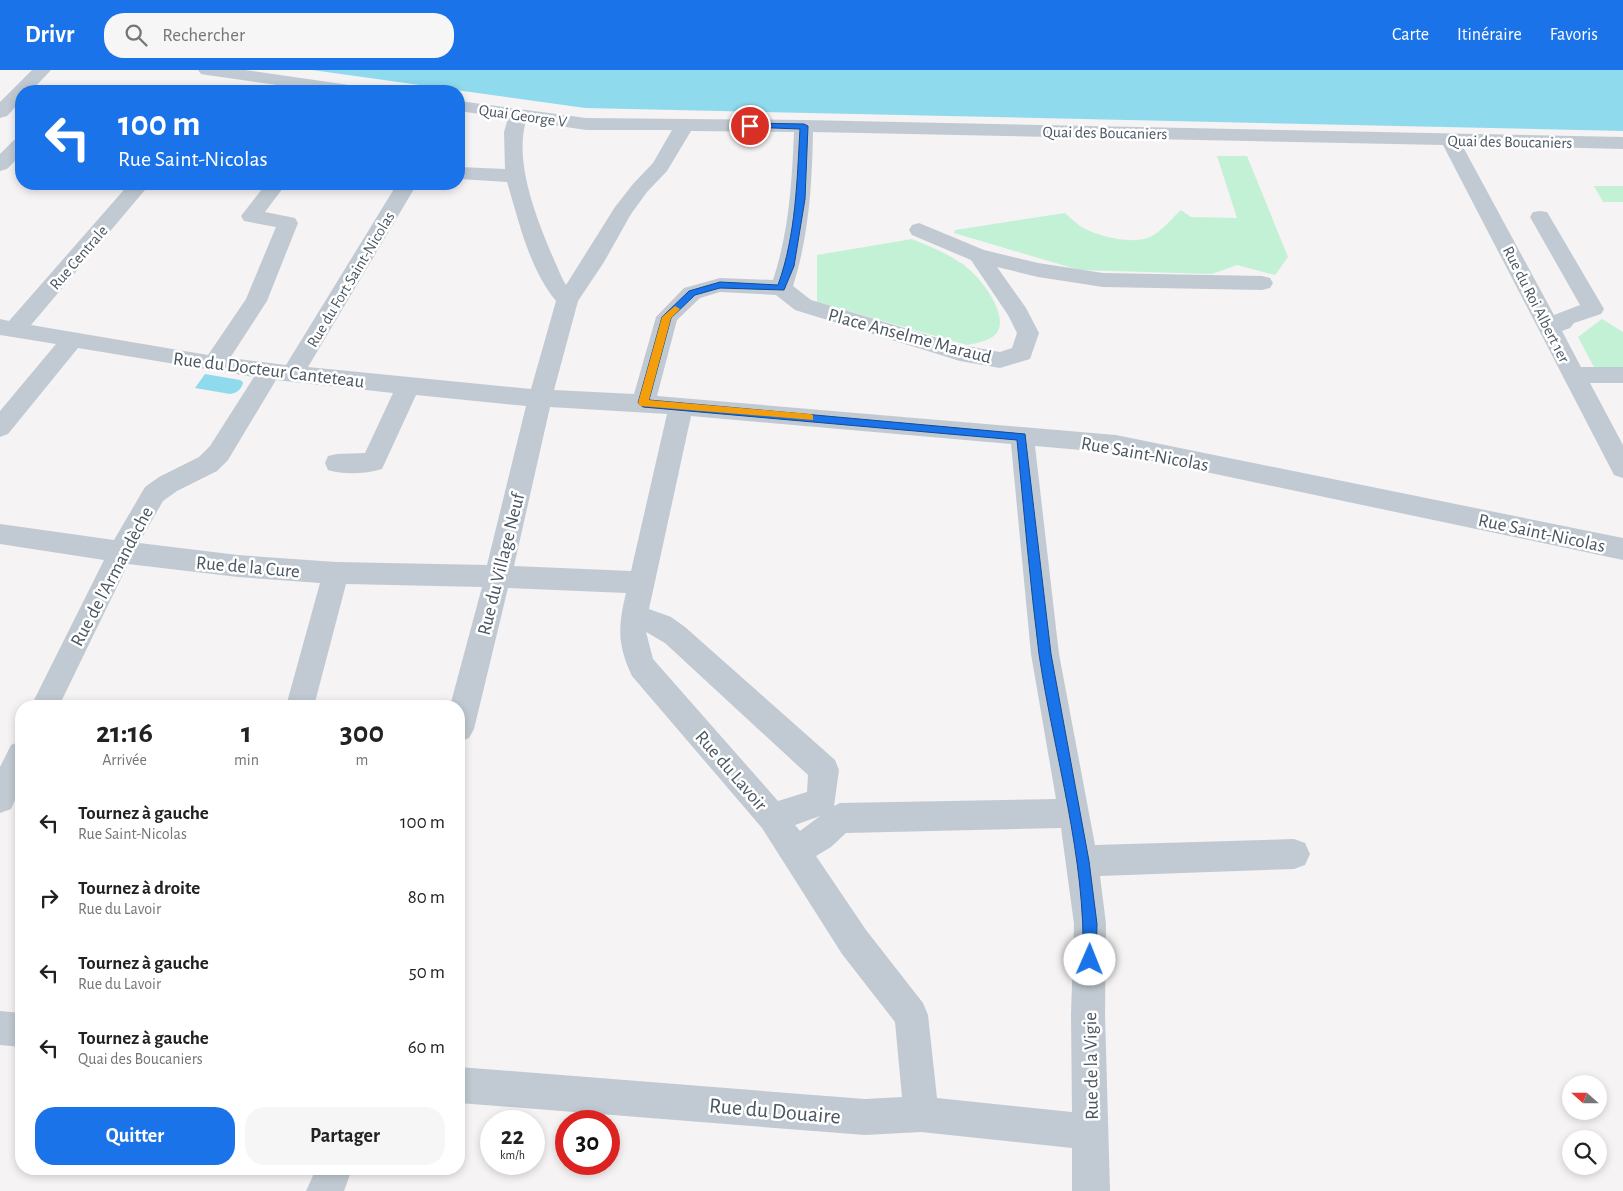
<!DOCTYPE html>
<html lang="fr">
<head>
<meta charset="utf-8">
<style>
  :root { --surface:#fff; --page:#f6f6f6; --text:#222; --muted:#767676; --accent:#1a73e8 }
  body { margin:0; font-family:"Alegreya Sans",sans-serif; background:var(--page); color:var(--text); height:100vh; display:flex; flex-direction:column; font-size:19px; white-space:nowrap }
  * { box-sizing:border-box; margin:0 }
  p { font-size:16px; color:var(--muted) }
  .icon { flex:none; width:28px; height:28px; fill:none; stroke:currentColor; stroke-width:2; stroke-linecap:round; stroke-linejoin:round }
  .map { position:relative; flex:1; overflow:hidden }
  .side { position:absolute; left:15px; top:630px; width:450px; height:475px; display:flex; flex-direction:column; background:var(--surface); border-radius:20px; box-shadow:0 2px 8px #0003 }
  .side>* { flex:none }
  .top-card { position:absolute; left:15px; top:15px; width:450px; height:105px; border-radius:20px; box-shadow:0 2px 8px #0003; background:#1a73e8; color:#fff; overflow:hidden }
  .needle { width:32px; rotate:291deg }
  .buttons { position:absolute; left:1562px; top:1005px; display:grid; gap:10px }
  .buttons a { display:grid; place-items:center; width:45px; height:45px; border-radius:50%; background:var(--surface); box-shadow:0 2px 8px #0003; font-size:25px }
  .speed { position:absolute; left:480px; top:1040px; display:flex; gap:10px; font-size:25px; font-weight:700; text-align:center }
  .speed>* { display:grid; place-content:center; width:65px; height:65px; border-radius:50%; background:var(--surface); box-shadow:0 2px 8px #0003; line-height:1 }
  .speed small { font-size:12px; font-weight:400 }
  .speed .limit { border:8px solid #d22; background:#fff; color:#111 }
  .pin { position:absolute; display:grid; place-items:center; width:42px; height:42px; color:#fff; margin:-21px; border:2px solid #fff; border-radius:50%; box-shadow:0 1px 5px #0007 }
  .me { position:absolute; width:55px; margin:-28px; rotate:1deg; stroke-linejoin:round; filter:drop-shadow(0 0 4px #0008) }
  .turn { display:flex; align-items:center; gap:18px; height:105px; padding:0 20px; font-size:22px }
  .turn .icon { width:65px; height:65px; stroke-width:2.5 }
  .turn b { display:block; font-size:35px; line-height:42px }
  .eta { display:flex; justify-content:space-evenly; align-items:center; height:85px; text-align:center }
  .eta b { font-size:30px; font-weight:600; line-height:35px }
  .cta { display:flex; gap:10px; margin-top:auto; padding:10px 20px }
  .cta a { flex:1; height:58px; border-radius:20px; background:var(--accent); color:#fff; font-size:20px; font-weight:600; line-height:58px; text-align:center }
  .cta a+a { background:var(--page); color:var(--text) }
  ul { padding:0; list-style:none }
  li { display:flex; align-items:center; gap:15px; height:75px; padding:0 20px }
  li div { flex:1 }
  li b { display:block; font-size:19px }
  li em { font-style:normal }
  header { display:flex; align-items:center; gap:30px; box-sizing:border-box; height:70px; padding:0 25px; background:var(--accent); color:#fff }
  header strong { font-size:24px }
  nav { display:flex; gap:28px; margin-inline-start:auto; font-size:18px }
  .search { width:350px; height:45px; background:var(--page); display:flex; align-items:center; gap:12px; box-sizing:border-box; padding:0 18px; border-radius:20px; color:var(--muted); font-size:19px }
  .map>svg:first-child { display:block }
  .green { fill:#c3f1d5 }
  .water { fill:#90daee }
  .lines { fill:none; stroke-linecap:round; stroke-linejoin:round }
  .minor { fill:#c1cad2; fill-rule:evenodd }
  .route { fill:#1a73e8; stroke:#114b97 }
  .slow { fill:#f59e0b }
  .labels { text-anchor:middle; stroke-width:5; stroke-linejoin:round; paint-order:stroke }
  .far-street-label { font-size:16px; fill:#4a5661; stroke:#fff }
  .street-label { font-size:19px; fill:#4a5661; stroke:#fff }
  .near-street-label { font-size:22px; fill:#4a5661; stroke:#fff }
</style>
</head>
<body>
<header>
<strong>Drivr</strong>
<div class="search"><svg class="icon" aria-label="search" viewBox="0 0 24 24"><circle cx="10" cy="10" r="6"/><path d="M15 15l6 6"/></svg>Rechercher</div>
<nav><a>Carte</a><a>Itinéraire</a><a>Favoris</a></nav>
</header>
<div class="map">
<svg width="1623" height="1121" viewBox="0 0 1623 1121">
  <rect width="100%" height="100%" fill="#f5f3f3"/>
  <g class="green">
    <path d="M1217 86H1247L1288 187 1275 205 1237 195 1212 204 1079 200 954 163 955 160 1065 143C1070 147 1074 152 1080 156 1096 166 1134 176 1152 166 1163 160 1172 148 1181 140L1191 147 1237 148Z"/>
    <path d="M1594 116H1623V132H1603Z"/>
    <path d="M912 169C929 176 946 183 961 193 977 203 1008 241 998 261 992 271 977 273 967 275L817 232V185Z"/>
    <path d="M1602 249 1623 262V298L1594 297 1578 267Z"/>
  </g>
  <g class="water">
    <path d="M312 0H1623V61L585 38Z"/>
    <path d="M205 304 240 310 243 312C242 319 237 323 230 324L195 318Z"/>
  </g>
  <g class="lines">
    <g class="minor">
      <path d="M32 0H51L31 21H21V31L7 46 0 48V32Z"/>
      <path d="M198 0H245L356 16 362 17 365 21H319L207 5 201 4Z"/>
      <path d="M459 31 586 48 804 50 1623 67V79L1462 75 1554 245 1580 235 1530 147 1533 142 1540 141 1547 142 1550 147 1604 239 1601 244 1574 253 1570 258 1562 261 1581 297H1623V313H1590L1623 375V408L1614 405 1443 75 813 62C812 114 809 166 793 216L811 230 961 275 1000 282 1012 278 1017 263 1008 245 971 190 912 165 909 160 912 155 919 153 984 180 1038 193 1103 203 1262 206 1270 208 1273 213 1270 218 1262 220 1103 217 1038 207 997 197 1026 238 1039 263 1030 289 1000 298 960 291 795 240 776 225 720 222 700 228 677 250 657 326 1116 365 1623 468V490L1116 383 1035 376 1059 584 1095 775 1294 769 1305 773 1310 784 1305 795 1294 799 1100 806 1106 854 1105 944 1110 1121H1072V1078L921 1062 865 1065 459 1033V997L865 1029 902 1027 895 952 842 884 762 758 632 606C617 574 618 557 626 523L508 518 474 659 469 668 459 672V636H450L482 517 346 514 314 636H286L320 513 238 507 128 494 59 636H31L104 490 0 474V454L114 470 145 417 159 407 199 387 210 376 254 307 78 278 8 364 0 367V341L56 274 0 265V249L9 251 129 114H150L31 255 208 285 246 229 276 157 244 151 241 146 266 114H286L265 142 295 148 298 153 267 231 230 288 286 295 397 114H417L308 297 531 319 556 231C529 198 519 152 507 112L459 109V97L505 99 504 62 508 48 459 41ZM526 51 586 60H672L653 93 633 114 615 137 566 215 563 210C544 167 512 98 526 51ZM691 61 794 62C792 112 789 162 773 210L720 208 684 218 656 247 634 324 554 320 578 231 604 192 631 144 647 122 667 101ZM276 310 393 323 365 383 337 384 328 386 325 393 328 400C344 405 366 404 382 399L416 325 526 336 487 495 336 492 238 485 139 473 163 431 177 421 217 401 228 390ZM550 337 667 344 631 501 514 496ZM691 346 1011 374 1031 584 1056 729 840 733 834 736 839 700 835 690 685 557 671 547 649 539ZM646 562 665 573 808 705 807 722 778 731 653 589ZM820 746 800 761 795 755ZM1061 758 1074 854 1071 944 1072 1042 937 1028 928 945 923 933 866 860 816 786 831 777 846 763Z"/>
      <path d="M21 68V85L7 99 0 101V84L14 70Z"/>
      <path d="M21 671V717L11 739 0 743V697L11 675Z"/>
      <path d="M0 941 21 943V977L0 975Z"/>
      <path d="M316 1099H352L344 1121H306Z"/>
    </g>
  </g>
  <path class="route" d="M750 53 804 54 808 56 805 129 794 196 784 220 720 218 695 225 671 248 649 330 1025 364 1051 584 1089 791 1097 854 1096 890 1094 895 1090 897 1085 895 1083 890C1086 787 1054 685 1039 584 1030 513 1024 441 1017 370L643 337 638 333 662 247 689 221 720 212 778 215C796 165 797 111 800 59L747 57V54Z"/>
  <path class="slow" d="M675 236 680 239 671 248 649 330 810 344 813 345V350L640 336 638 333 662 247Z"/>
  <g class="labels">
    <g class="far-street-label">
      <text transform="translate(523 45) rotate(8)" y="6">Quai George V</text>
      <text transform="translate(1105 62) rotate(1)" y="6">Quai des Boucaniers</text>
      <text transform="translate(1510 71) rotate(1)" y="6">Quai des Boucaniers</text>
      <text transform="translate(78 187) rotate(-49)" y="6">Rue Centrale</text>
      <text transform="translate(350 209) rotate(-59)" y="6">Rue du Fort Saint-Nicolas</text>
      <text transform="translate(1537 234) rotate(63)" y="6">Rue du Roi Albert 1er</text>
    </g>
    <g class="street-label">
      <text transform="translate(910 265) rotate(15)" y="7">Place Anselme Maraud</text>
      <text transform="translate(269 299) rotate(7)" y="7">Rue du Docteur Canteteau</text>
      <text transform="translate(1145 383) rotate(10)" y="7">Rue Saint-Nicolas</text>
      <text transform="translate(1542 462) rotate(12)" y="7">Rue Saint-Nicolas</text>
      <text transform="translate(500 494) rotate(-76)" y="7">Rue du Village Neuf</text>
      <text transform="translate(248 496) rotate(5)" y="7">Rue de la Cure</text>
      <text transform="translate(111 506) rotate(-62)" y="7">Rue de l'Armandèche</text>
      <text transform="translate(732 700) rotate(49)" y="7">Rue du Lavoir</text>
      <text transform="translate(1090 996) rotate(-91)" y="7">Rue de la Vigie</text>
    </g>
    <g class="near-street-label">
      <text transform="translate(775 1040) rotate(5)" y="8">Rue du Douaire</text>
    </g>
  </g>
</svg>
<div class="buttons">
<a><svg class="needle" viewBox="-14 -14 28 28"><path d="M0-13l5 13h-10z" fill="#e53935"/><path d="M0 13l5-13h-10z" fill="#767676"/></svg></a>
<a><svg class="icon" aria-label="search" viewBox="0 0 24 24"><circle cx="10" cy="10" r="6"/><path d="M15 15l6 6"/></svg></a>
</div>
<div class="speed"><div>22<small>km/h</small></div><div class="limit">30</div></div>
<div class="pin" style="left:750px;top:56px;background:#d93025"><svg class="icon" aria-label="arrive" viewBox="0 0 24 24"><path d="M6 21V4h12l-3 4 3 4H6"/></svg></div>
<svg class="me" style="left:1090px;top:890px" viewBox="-20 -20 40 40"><circle r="19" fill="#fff"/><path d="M0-13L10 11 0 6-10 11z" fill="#1a73e8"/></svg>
<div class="top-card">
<div class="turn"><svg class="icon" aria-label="left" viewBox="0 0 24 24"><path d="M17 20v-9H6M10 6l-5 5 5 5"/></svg><div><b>100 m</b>Rue Saint-Nicolas</div></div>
</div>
<section class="side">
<div class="eta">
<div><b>21:16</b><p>Arrivée</p></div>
<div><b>1</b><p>min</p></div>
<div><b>300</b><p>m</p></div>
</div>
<ul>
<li><svg class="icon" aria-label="left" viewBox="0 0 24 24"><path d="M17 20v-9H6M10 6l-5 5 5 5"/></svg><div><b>Tournez à gauche</b><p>Rue Saint-Nicolas</p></div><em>100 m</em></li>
<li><svg class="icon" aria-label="right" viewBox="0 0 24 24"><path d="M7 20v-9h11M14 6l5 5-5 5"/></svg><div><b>Tournez à droite</b><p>Rue du Lavoir</p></div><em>80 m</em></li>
<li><svg class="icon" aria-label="left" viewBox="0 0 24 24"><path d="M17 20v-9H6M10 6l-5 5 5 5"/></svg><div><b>Tournez à gauche</b><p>Rue du Lavoir</p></div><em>50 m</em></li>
<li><svg class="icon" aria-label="left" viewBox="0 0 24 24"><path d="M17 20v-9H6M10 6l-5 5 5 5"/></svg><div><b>Tournez à gauche</b><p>Quai des Boucaniers</p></div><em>60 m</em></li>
</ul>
<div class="cta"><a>Quitter</a><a>Partager</a></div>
</section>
</div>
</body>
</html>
